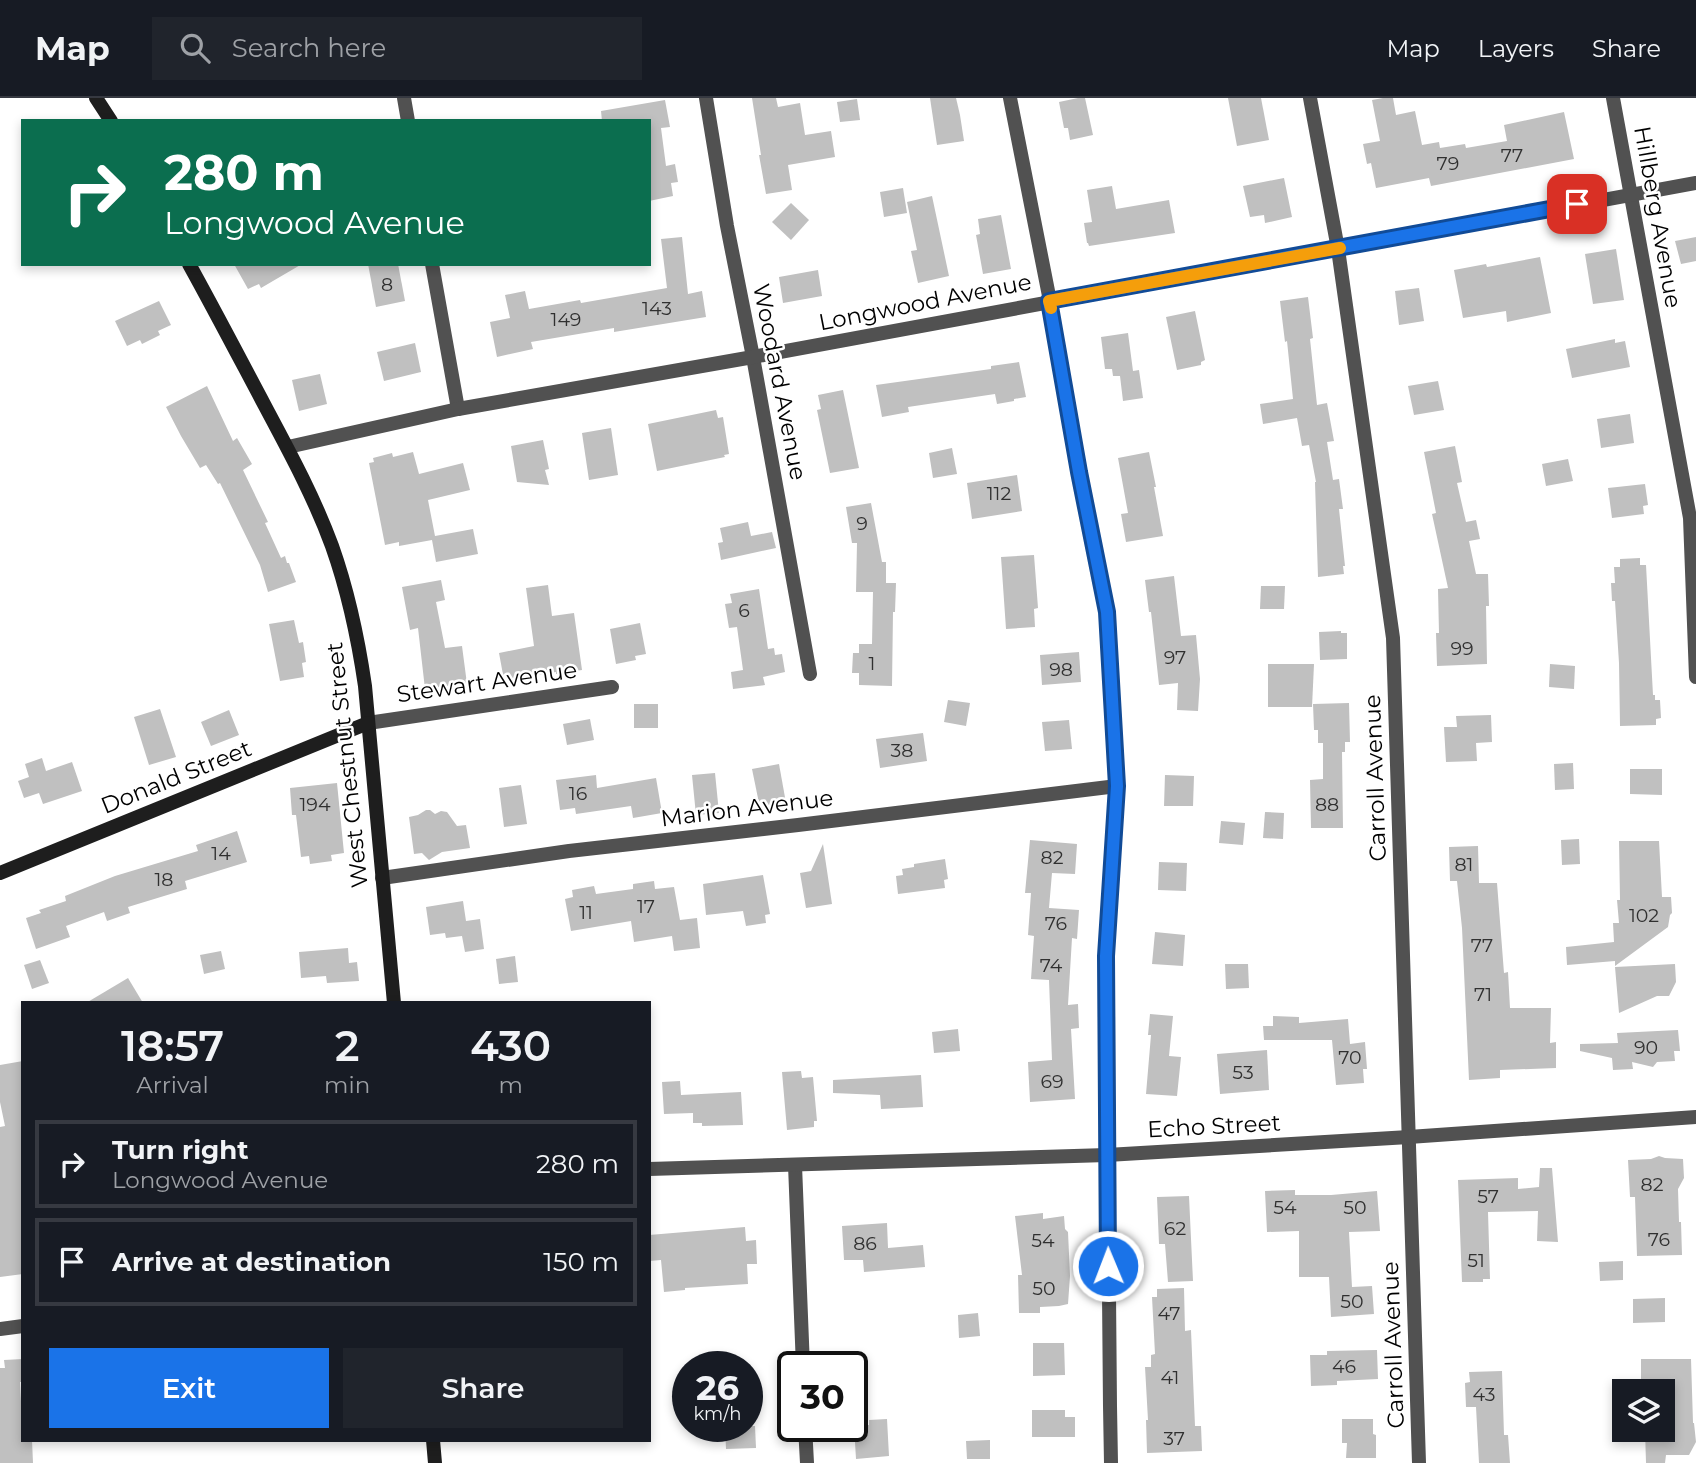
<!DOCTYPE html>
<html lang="en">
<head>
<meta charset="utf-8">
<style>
  :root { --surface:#171b24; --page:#20242c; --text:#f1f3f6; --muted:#9ea1a6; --line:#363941; --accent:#1a73e8 }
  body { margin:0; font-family:Montserrat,sans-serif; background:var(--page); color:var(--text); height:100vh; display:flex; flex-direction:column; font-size:26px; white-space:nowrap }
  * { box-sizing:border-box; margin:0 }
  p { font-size:23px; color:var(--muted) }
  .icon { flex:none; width:38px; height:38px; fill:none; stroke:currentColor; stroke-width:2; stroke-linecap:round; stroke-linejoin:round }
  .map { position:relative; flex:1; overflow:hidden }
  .details { position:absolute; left:21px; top:903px; width:630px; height:441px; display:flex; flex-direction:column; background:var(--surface); border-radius:0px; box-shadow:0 4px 10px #0003 }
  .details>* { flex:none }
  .top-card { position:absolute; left:21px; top:21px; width:630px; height:147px; border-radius:0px; box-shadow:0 4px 10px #0003; background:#0b6e4f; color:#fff; overflow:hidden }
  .controls { position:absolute; left:1612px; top:1281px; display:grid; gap:14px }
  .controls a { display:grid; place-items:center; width:63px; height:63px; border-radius:0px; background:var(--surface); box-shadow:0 4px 10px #0003; font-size:35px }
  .speed { position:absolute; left:672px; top:1253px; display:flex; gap:14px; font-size:35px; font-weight:700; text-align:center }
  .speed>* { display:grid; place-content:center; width:91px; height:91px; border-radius:50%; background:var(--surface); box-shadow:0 4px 10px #0003; line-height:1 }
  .speed small { font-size:18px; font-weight:400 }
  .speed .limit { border:4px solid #111; border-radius:10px; background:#fff; color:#111 }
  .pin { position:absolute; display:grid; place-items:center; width:60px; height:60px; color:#fff; margin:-30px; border-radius:14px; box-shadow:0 4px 10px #0006 }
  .me { position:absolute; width:77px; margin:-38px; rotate:359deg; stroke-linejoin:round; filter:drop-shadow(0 0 5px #0008) }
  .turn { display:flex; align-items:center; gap:24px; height:147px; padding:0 28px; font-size:32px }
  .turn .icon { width:91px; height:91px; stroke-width:2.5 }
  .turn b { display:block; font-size:49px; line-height:60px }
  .eta { display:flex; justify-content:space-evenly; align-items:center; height:119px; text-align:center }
  .eta b { font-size:42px; font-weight:600; line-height:49px }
  .primary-button { display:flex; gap:14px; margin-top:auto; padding:14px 28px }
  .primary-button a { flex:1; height:80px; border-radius:0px; background:var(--accent); color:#fff; font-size:28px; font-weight:600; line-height:80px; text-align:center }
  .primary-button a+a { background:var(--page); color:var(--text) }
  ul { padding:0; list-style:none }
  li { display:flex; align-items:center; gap:21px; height:88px; margin:0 14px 10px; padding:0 14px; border:4px solid var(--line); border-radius:0px }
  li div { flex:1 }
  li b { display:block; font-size:26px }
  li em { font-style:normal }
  header { display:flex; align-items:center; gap:42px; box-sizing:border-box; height:98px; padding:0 35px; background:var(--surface); border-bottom:2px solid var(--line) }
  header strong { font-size:33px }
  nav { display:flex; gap:38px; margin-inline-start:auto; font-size:24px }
  .search { width:490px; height:63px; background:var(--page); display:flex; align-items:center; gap:18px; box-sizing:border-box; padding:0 24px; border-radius:0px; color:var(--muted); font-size:26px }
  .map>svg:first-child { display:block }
  .building { fill:#c0c0c0 }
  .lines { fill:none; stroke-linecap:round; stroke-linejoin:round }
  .minor { stroke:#515151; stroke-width:14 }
  .tertiary { stroke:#515151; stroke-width:14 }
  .secondary { stroke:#1e1e1e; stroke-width:14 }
  .route-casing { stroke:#114b97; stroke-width:18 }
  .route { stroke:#1a73e8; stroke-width:12 }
  .slow { stroke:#f59e0b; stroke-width:12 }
  .labels { text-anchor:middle; stroke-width:5; stroke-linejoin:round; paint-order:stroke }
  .number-label { font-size:19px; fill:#303030 }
  .street-label { font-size:23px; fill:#000; stroke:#fff }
</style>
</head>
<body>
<header>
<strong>Map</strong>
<div class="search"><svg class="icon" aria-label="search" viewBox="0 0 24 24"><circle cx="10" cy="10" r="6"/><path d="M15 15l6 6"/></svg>Search here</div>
<nav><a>Map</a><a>Layers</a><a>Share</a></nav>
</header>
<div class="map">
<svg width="1696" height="1365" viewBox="0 0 1696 1365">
  <rect width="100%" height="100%" fill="#fff"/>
  <g class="building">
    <path d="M752 0H776L778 9 800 5 805 37 831 33 835 59 788 67 792 92 766 96 759 57H761Z"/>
    <path d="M930 0H956L960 17 964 43 937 47Z"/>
    <path d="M1078 0H1085L1093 37 1070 42 1068 30H1064L1059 4Z"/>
    <path d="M1228 0H1261L1269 42 1237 48Z"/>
    <path d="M1383 0H1393L1396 17 1415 13 1422 47 1439 44 1440 50 1465 46 1466 50 1507 43 1504 27 1564 14 1574 61 1431 88 1429 80 1376 90 1371 65 1367 66 1363 46 1380 43 1372 2Z"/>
    <path d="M857 1 860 22 840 24 837 4Z"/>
    <path d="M665 2 670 29 661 30 666 68 675 66 678 84 671 85 673 98 649 103V23H602L601 13Z"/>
    <path d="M1284 80 1292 119 1265 125 1264 117 1250 119 1243 88Z"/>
    <path d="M1112 88 1116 111 1169 102 1175 135 1089 148 1088 145H1087L1084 125 1092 124 1087 92Z"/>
    <path d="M903 90 907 115 884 119 880 94Z"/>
    <path d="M932 98 949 178 918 185 911 153 917 152 907 104Z"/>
    <path d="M791 105 809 122 791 142 772 124Z"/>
    <path d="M1001 117 1011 171 983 176 976 137 980 136 978 121Z"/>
    <path d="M682 139 688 196 702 193 706 219 614 234V230L531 244 533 251 497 259 490 224 510 220 505 197 525 193 529 211 580 202 581 205 667 190 661 141Z"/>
    <path d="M1696 139V163L1681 166 1675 143Z"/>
    <path d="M1616 151 1624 202 1593 206 1585 156Z"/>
    <path d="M1540 159 1551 215 1507 224 1506 213 1463 220 1454 172 1486 166 1487 169Z"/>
    <path d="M234 166H302L261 190 259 186 248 191Z"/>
    <path d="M368 166H398L405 203 376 209Z"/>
    <path d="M818 172 822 198 783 205 779 179Z"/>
    <path d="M1419 190 1424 223 1399 227 1395 193Z"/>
    <path d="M1308 199 1313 240 1310 241 1317 307 1327 305 1334 343 1327 344 1333 382 1339 381 1343 411H1339L1345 468H1343L1344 476 1318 479 1315 384H1316L1309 347 1302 348 1297 320 1263 326 1260 306 1293 301 1287 243 1285 244 1280 203Z"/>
    <path d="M159 203 171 227 158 233 160 237 142 246 140 242 127 248 115 223Z"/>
    <path d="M1195 213 1205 262 1201 264V267L1177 272 1166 219Z"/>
    <path d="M1128 235 1133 273 1139 272 1143 300 1123 303 1120 278H1113L1112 271H1105L1101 239Z"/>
    <path d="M1615 241V245L1625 243 1630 269 1572 280 1566 251Z"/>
    <path d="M415 245 421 274 384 283 377 254Z"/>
    <path d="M1019 264 1026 299 1014 301V303L997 306 995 296 908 309 909 314 882 319 876 287 991 271V268Z"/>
    <path d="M320 276 327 306 299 313 292 282Z"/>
    <path d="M1438 283 1444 312 1414 317 1408 288Z"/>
    <path d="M207 288 233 343 237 340 252 366 243 372 268 424 265 425 281 460 285 458 287 465H289L296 484 268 494 260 467 220 385 218 386 206 367 200 370 181 338 166 309Z"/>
    <path d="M843 292 859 370 830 375 817 312 821 311 818 297Z"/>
    <path d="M716 312 718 320 723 319 729 356 724 357 725 359 657 373 648 326Z"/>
    <path d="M1630 316 1634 345 1601 350 1597 321Z"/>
    <path d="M611 330 618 377 589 382 582 335Z"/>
    <path d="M543 342 549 371 545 372 549 387 517 384 511 348Z"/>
    <path d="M1455 348 1462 384 1457 385 1466 424 1476 422 1480 441 1469 443 1476 476H1488L1489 508H1486L1487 566 1437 568 1436 535H1439L1438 491 1448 490 1432 416 1436 415 1424 354Z"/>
    <path d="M952 350 957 376 933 380 929 355Z"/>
    <path d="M413 354 419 376 463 365 470 392 428 402 435 438 473 431 478 456 436 464 432 442 399 448V444L385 447 369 365 374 364 373 360 392 355 393 359Z"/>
    <path d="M1149 354 1156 389H1154L1163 438 1126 444 1121 416 1128 415 1118 360Z"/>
    <path d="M1568 361 1573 383 1546 388 1542 366Z"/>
    <path d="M1017 377 1022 413 972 421 967 385Z"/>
    <path d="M1645 386 1648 407 1643 408 1644 416 1612 420 1608 390Z"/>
    <path d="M871 405 882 464H886V485H896L895 514H893L892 588 859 587V575H852L853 555H859V546H872L873 494H856L857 445H852L846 409Z"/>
    <path d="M748 424 751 438 772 434 776 450 721 462 718 445 723 444 720 430Z"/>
    <path d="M1034 457 1038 510 1034 511 1035 529 1006 531 1001 459Z"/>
    <path d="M1640 460V467H1646L1653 597H1655V602H1660L1661 620 1656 621V627L1620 628 1619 565 1615 503H1612L1611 485H1615L1614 469H1620V461Z"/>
    <path d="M1174 478 1181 538 1196 537 1200 581 1198 613 1177 612 1178 585 1159 587 1151 514H1149L1145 482Z"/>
    <path d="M441 482 445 502 436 504 445 550 462 548 467 586 425 591 418 530 410 532 402 489Z"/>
    <path d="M548 487 552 518 574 515 582 572 556 576V574L504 582 499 555 534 548 526 490Z"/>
    <path d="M1261 488H1285L1284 511H1260Z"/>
    <path d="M759 491 768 551 774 550 775 557 782 556 785 574 763 579 765 587 733 591 731 574 743 572 737 529 729 530 725 506 732 505 730 496Z"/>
    <path d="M294 522 299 545 303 544 306 564 302 565 304 579 280 583 269 526Z"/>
    <path d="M640 525 646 556 635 558 636 562 616 566 610 531Z"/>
    <path d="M1341 533V535H1347V561L1320 562 1319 534Z"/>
    <path d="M1079 554 1081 584 1042 587 1040 557Z"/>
    <path d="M1268 566H1314L1312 609H1268Z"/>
    <path d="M1550 566 1575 568 1574 591 1549 589Z"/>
    <path d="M948 602 970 605 966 628 944 624Z"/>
    <path d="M1349 605 1350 644H1345V654H1342L1343 730H1311L1310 682 1323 681V645H1318V632H1314L1313 606Z"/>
    <rect x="634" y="606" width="24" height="24"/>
    <path d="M160 611 176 659 149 667 134 619Z"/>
    <path d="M229 612 239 637 211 648 201 624Z"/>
    <path d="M1491 617 1492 644 1476 645 1477 663 1446 664 1444 629H1457L1456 618Z"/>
    <path d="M590 621 594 642 567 647 563 626Z"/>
    <path d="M1069 622 1072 651 1045 653 1042 624Z"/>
    <path d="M923 635 927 663 880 670 876 641Z"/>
    <path d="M42 660 46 673 72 664 82 693 43 706 39 695 24 700 18 683 29 679 25 666Z"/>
    <path d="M1573 665 1574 691 1555 692 1554 666Z"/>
    <path d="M779 666 786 705 760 710 752 671Z"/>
    <path d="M1630 671H1662V697L1630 696Z"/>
    <path d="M715 675 719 715 696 717 692 677Z"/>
    <path d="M596 677 597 690 656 680 662 715 633 720 631 708 576 716 575 710 560 712 556 682Z"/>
    <path d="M1165 677 1194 678 1193 708H1164Z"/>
    <path d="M337 685 344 755 331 757 332 763 310 766 309 758 301 759 296 717H292L290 690Z"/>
    <path d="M521 687 527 726 504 729 499 690Z"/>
    <path d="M426 712H430L435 716 441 713 447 714 457 728 466 727 470 750 442 754 429 762 422 755 414 756 409 719 418 717Z"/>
    <path d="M1265 714 1284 715 1283 741 1263 740Z"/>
    <path d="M1221 723 1245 725 1243 747 1219 745Z"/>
    <path d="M237 733 247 764 185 783 187 791 128 809 130 815 107 823 104 814 66 828 70 839 36 851 26 820 41 815 39 812 66 803 65 798 115 778 198 753 196 747Z"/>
    <path d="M1579 741 1580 766 1562 767 1561 742Z"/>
    <path d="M1030 742 1077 746 1075 776 1052 775 1049 810 1079 812 1077 841 1072 840 1068 907 1078 906 1079 930 1071 931 1075 1001 1030 1004 1028 964 1052 962 1049 882 1031 881 1034 838 1028 837 1031 795H1025Z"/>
    <path d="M1619 743H1659L1662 799H1671L1672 815 1670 817 1668 829 1615 868V863L1567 867 1566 849 1614 844 1613 825H1619L1617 802H1620Z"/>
    <path d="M823 746 832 806 806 810 800 775 811 773Z"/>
    <path d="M1478 748 1479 785H1497L1504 875 1508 874 1510 910H1551L1550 945 1556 944V970L1500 972V980L1469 982 1462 830 1457 783H1450L1449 749Z"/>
    <path d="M945 761 948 781 944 782 945 790 898 796 896 778 903 777 902 771 914 769V766Z"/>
    <path d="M1159 764 1187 765 1186 793 1158 792Z"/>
    <path d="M763 777 770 816 765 817 766 825 746 828 743 813 706 817 703 786Z"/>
    <path d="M654 783 655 791 674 789 680 822 697 820 700 850 674 853 672 838 634 844 631 823 571 833 565 801 573 799 572 792 594 788 596 796 633 791V786Z"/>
    <path d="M463 803 466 823 480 821 484 851 465 854 462 838 446 840 445 835 430 837 426 809Z"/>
    <path d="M1155 834 1185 837 1183 868 1152 866Z"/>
    <path d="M348 850 349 865 357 864 359 883 327 885 326 878 301 880 299 854Z"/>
    <path d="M221 853 225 871 204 876 200 857Z"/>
    <path d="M515 858 518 884 499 886 496 861Z"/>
    <path d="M40 862 49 885 32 891 24 867Z"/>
    <path d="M1225 866H1248L1249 890 1226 891Z"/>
    <path d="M1675 866 1676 884 1669 898H1657L1619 915 1615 869Z"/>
    <path d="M128 880 143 905H86Z"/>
    <path d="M1150 916 1173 918 1169 958 1181 959 1177 998 1146 996 1151 937H1148Z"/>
    <path d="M1273 918 1299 919V925L1348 921 1350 946 1365 944 1367 971H1363L1364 985 1336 987 1332 942H1264L1263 928H1273Z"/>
    <path d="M958 931 960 953 934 955 932 934Z"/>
    <path d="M1678 932 1680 953H1674L1675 963 1657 964 1653 969 1632 964 1633 971 1613 972 1612 960 1580 953V946L1618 945 1617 935Z"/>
    <path d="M1267 952 1269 992 1220 996 1217 956Z"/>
    <path d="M23 963V1176L0 1179V1029L5 1028 0 1004V967Z"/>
    <path d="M801 973 802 980 813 979 817 1023H814V1029L787 1032 782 974Z"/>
    <path d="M921 977 923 1009 881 1011 880 997 833 995V982Z"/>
    <path d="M680 983 681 997 741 994 743 1027 702 1028V1025H693V1015L664 1016 662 984Z"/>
    <path d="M1659 1058 1665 1060 1683 1061 1684 1080 1678 1091 1679 1124H1681L1682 1157 1637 1158 1635 1099H1630L1628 1062 1651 1061Z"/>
    <path d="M1540 1070H1552L1558 1144 1537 1143 1538 1113 1488 1114 1490 1181H1483V1184H1462L1458 1082 1518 1080V1091L1539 1089Z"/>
    <path d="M1295 1092V1097H1331L1377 1093 1380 1133 1349 1134 1352 1189 1372 1188 1374 1216 1331 1219 1329 1179H1299V1133L1267 1134 1265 1093Z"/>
    <path d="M1189 1098 1193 1183 1168 1184 1165 1146H1159L1157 1099Z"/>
    <path d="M1043 1115V1121L1064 1118 1065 1131 1068 1134 1070 1178 1068 1206 1059 1208 1040 1209V1215H1019L1018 1177H1022L1015 1118Z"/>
    <path d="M887 1125 888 1150 923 1147 925 1169 864 1174 863 1162H844L842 1128Z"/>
    <path d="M745 1129 746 1143 756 1142 757 1166H747L748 1186 685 1190V1192L664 1194 661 1162 649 1163V1137Z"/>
    <path d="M1623 1163V1182L1600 1183 1599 1164Z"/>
    <path d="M1184 1190 1185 1233 1191 1232 1195 1328H1201L1202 1353 1147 1355 1146 1322H1148L1145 1269H1151V1257L1155 1256 1152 1199H1157V1191Z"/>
    <path d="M1665 1200V1224L1633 1225V1201Z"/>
    <path d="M978 1215 980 1238 959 1240 958 1217Z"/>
    <path d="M1033 1245H1064L1065 1277 1033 1278Z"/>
    <path d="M1377 1252 1378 1281 1337 1283V1287L1311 1288 1310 1257H1327V1253Z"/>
    <path d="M23 1261V1284H20L23 1342H32L33 1365H0V1270H5L4 1262Z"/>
    <path d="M1641 1261H1691L1693 1325H1694L1696 1344 1689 1357H1666L1665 1365H1646L1645 1332H1662V1293H1641Z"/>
    <path d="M1502 1273 1504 1337H1508L1510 1365H1479L1476 1309H1466L1465 1285 1470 1284 1469 1274Z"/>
    <path d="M1032 1312H1065V1319H1075V1339H1032Z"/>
    <path d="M887 1321 889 1358 856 1361 854 1328 869 1327V1322Z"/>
    <path d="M1342 1321H1373V1336L1376 1337V1360H1346L1347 1345H1342Z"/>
    <path d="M725 1328H755L756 1350 726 1351Z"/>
    <path d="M990 1342V1361H967L966 1343Z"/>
  </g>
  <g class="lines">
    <g class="minor">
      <path d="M404 0 408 23"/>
      <path d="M706 0 727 128 753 259 810 576"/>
      <path d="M1010 0 1050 203 1079 374 1107 514 1117 688 1106 858 1110 1308 1111 1365"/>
      <path d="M1310 0 1338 151 1393 540 1419 1365"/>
      <path d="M432 166 458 311"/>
      <path d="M368 625 612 589"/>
      <path d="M382 780 569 753 798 727 1117 688"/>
      <path d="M795 1067 803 1269"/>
      <path d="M649 1071 1107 1057 1409 1039 1696 1019"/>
      <path d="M0 1231 23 1228"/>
      <path d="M805 1328 807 1365"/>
    </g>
    <g class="tertiary">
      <path d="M1613 0 1690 420 1696 579"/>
      <path d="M288 349 458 311 753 259 1696 85"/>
    </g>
    <g class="secondary">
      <path d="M96 0 111 23"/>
      <path d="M189 166C215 213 240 261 265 308 289 353 314 399 332 448 348 493 358 540 365 588L394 905"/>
      <path d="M0 775 368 625"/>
      <path d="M433 1342 435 1365"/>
    </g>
  </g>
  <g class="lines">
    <defs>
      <path id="route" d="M1108 1168 1106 858 1117 688 1107 514 1079 374 1049 203 1577 106"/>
    </defs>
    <use href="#route" class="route-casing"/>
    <use href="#route" class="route"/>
    <path class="slow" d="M1051 210 1049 203 1340 150"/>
  </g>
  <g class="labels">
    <g class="number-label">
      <text x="1512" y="64">77</text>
      <text x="1448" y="72">79</text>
      <text x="387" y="193">8</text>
      <text x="657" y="217">143</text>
      <text x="566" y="228">149</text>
      <text x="999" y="402">112</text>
      <text x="862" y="432">9</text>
      <text x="744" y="519">6</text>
      <text x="1462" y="557">99</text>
      <text x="1175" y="566">97</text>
      <text x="872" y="572">1</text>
      <text x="1061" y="578">98</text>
      <text x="902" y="659">38</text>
      <text x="578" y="702">16</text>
      <text x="315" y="713">194</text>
      <text x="1327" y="713">88</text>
      <text x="221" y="762">14</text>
      <text x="1052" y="766">82</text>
      <text x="1464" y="773">81</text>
      <text x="164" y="788">18</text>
      <text x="646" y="815">17</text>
      <text x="586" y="821">11</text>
      <text x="1644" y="824">102</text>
      <text x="1056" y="832">76</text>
      <text x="1482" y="854">77</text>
      <text x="1051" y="874">74</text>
      <text x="1483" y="903">71</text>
      <text x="1646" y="956">90</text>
      <text x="1350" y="966">70</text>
      <text x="1243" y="981">53</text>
      <text x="1052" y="990">69</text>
      <text x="1652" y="1093">82</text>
      <text x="1488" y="1105">57</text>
      <text x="1285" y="1116">54</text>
      <text x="1355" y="1116">50</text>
      <text x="1175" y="1137">62</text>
      <text x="1659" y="1148">76</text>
      <text x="1043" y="1149">54</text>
      <text x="865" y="1152">86</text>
      <text x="1476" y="1169">51</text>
      <text x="1044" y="1197">50</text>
      <text x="1352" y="1210">50</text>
      <text x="1169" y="1222">47</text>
      <text x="1344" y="1275">46</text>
      <text x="1170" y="1286">41</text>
      <text x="1484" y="1303">43</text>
      <text x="1174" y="1347">37</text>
    </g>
    <g class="street-label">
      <text transform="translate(1658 119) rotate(80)" y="8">Hillberg Avenue</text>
      <text transform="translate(925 204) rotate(-11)" y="8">Longwood Avenue</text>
      <text transform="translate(780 284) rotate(79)" y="8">Woodard Avenue</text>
      <text transform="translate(487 584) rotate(-8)" y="8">Stewart Avenue</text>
      <text transform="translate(347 667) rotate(-96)" y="8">West Chestnut Street</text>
      <text transform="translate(176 679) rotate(-22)" y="8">Donald Street</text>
      <text transform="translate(1375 680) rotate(-92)" y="8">Carroll Avenue</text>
      <text transform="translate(747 710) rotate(-7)" y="8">Marion Avenue</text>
      <text transform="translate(1214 1028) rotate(-3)" y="8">Echo Street</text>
      <text transform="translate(1393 1247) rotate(-92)" y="8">Carroll Avenue</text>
    </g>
  </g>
</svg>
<div class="controls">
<a><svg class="icon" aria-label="layers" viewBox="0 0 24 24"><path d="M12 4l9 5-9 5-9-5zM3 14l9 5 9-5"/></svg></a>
</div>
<div class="speed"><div>26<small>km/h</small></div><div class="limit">30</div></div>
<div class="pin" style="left:1577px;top:106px;background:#d93025"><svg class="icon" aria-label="arrive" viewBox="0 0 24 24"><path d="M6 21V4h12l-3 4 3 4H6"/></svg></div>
<svg class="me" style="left:1108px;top:1168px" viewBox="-20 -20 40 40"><circle r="17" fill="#1a73e8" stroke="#fff" stroke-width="3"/><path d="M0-11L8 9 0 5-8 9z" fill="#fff"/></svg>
<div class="top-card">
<div class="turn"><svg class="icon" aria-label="right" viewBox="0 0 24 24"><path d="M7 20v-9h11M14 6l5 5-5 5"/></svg><div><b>280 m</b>Longwood Avenue</div></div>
</div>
<section class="details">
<div class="eta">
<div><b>18:57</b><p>Arrival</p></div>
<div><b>2</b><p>min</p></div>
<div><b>430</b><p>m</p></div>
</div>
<ul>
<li><svg class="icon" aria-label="right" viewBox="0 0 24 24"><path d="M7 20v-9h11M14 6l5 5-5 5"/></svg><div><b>Turn right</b><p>Longwood Avenue</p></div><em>280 m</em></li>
<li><svg class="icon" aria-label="arrive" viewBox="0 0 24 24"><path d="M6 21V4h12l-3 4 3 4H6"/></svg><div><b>Arrive at destination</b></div><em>150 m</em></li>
</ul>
<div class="primary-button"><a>Exit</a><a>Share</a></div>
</section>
</div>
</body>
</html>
